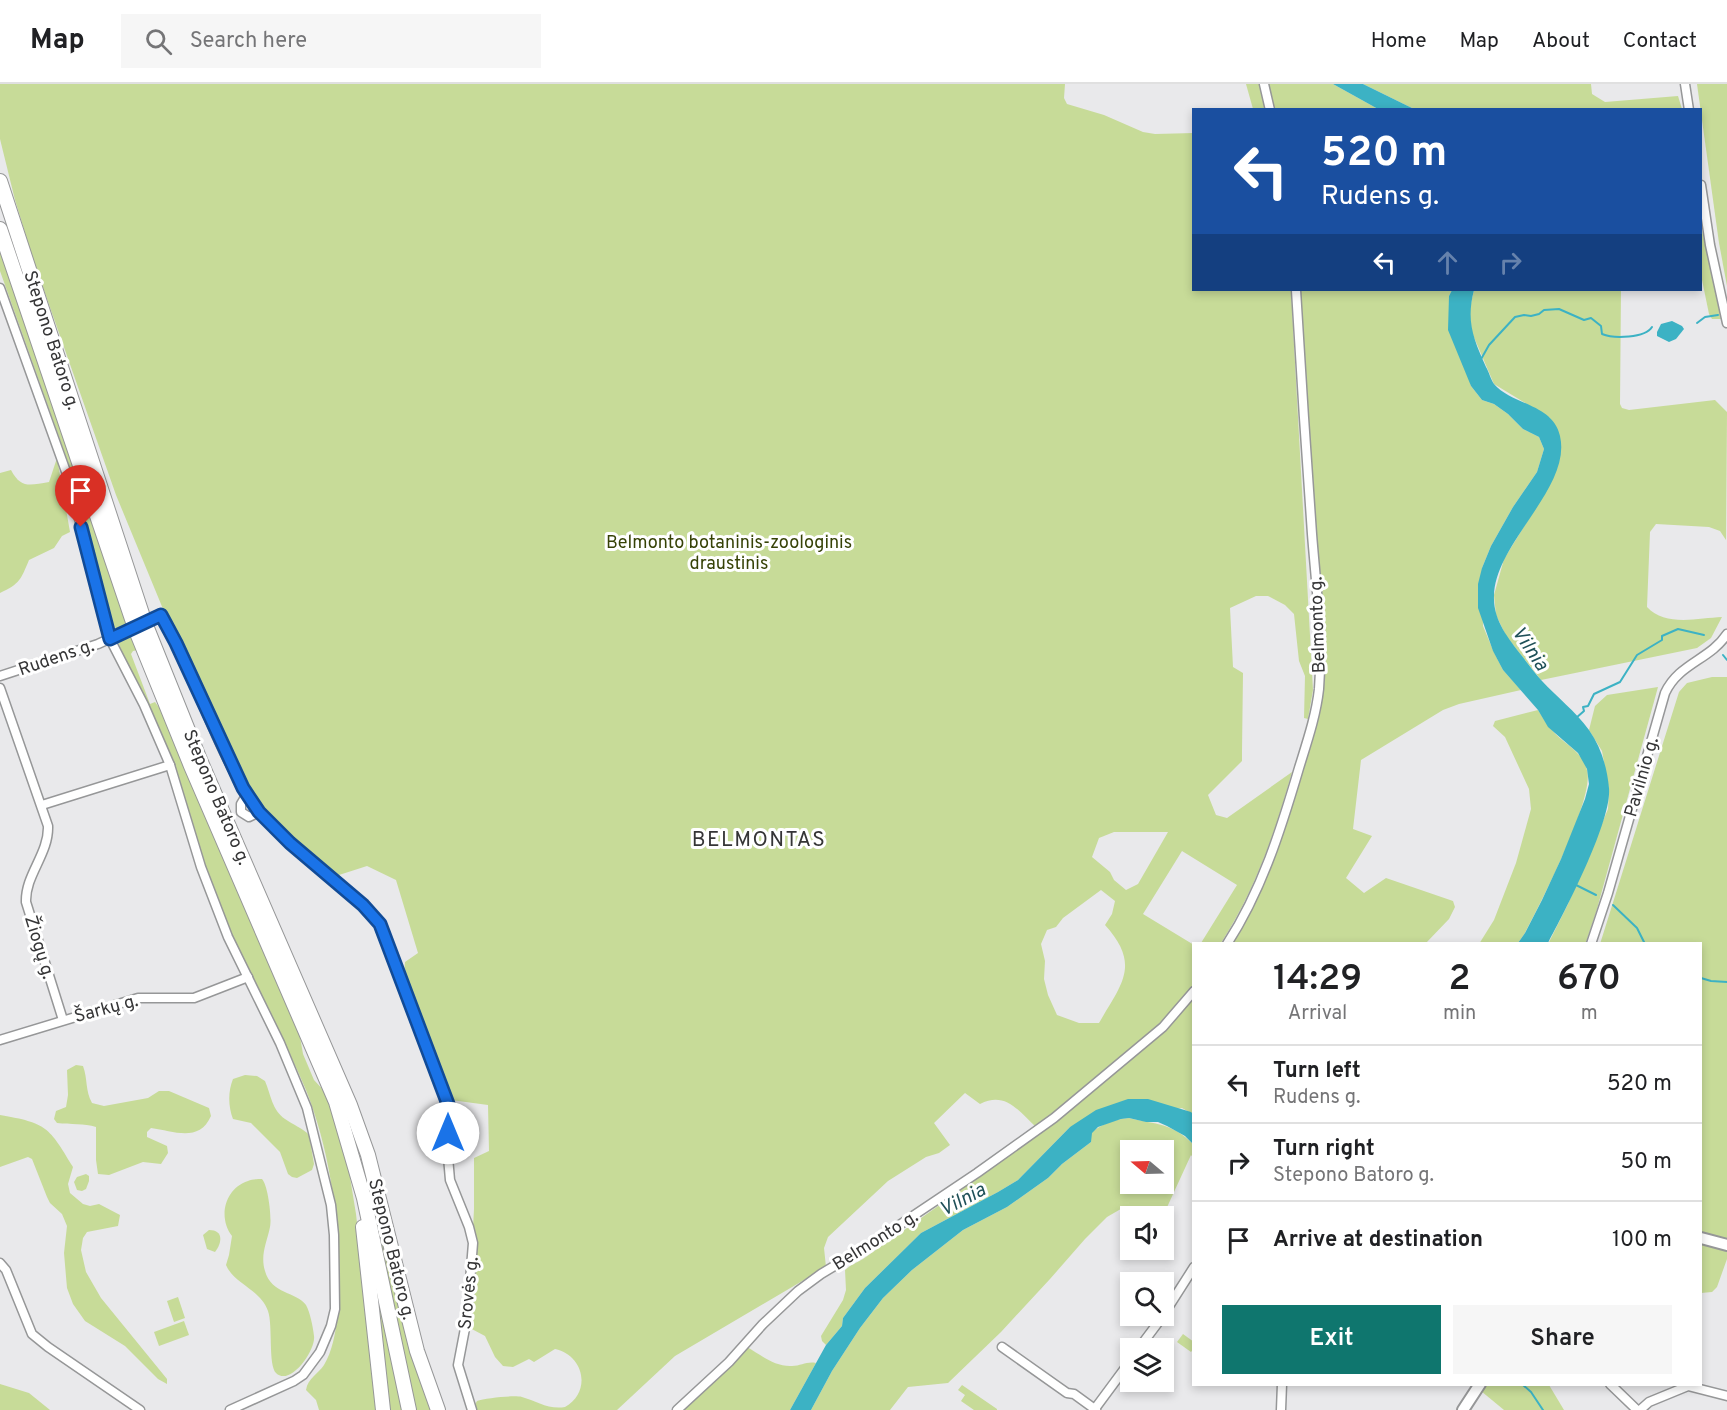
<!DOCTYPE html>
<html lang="en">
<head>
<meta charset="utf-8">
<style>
  :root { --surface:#fff; --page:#f6f6f6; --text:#202124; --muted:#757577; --line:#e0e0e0; --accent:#0f766e }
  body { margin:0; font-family:Overpass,sans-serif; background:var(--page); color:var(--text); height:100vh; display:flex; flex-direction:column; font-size:22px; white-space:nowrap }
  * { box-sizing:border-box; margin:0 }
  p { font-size:20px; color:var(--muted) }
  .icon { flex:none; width:33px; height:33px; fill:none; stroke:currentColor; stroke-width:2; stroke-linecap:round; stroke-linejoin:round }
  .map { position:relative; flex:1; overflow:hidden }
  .drawer { position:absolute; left:1192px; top:858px; width:510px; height:444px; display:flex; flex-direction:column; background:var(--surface); border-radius:0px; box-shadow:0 3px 9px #0003 }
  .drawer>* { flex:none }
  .top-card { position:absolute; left:1192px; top:24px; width:510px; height:183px; border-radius:0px; box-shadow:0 3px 9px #0003; background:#1a4fa0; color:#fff; overflow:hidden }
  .needle { width:39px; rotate:289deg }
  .tools { position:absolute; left:1120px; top:1056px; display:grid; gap:12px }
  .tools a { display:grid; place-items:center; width:54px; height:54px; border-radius:0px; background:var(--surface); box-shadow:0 3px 9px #0003; font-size:30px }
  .pin { position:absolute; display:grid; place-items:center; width:51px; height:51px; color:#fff; margin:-62px -26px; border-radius:50% 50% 50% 0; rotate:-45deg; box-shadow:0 0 6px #0007 }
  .pin .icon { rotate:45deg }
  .me { position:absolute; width:66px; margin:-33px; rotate:0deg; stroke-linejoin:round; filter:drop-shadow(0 0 4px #0008) }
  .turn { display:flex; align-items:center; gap:21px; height:126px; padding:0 30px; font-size:27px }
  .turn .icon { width:78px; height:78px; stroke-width:2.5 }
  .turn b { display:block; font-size:42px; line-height:51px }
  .lanes { display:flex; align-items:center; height:57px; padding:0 30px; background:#0003; justify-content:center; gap:30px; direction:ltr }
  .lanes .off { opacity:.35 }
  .eta { display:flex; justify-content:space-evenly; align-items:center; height:102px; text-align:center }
  .eta b { font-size:36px; font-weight:600; line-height:42px }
  .button { display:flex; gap:12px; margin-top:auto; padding:12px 30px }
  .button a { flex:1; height:69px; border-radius:0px; background:var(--accent); color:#fff; font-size:24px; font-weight:600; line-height:69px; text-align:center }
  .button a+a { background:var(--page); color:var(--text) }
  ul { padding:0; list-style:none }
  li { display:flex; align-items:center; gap:18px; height:78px; padding:0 30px; border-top:2px solid var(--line) }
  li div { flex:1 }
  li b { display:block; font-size:22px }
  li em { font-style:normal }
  header { display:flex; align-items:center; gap:36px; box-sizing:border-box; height:84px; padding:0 30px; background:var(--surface); border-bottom:2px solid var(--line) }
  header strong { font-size:28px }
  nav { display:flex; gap:33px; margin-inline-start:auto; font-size:21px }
  .search { width:420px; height:54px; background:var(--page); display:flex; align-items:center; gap:15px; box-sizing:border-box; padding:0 21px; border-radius:0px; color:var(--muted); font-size:22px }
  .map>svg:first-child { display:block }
  .green { fill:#c7db98; fill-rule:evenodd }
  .water { fill:#3cb2c4 }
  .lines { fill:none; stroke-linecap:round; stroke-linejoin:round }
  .stream { stroke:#3cb2c4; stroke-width:2 }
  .minor-casing { stroke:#969798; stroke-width:11 }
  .tertiary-casing { stroke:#969798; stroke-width:14 }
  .primary-casing { stroke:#969798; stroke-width:16 }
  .minor { stroke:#fff; stroke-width:8 }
  .tertiary { stroke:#fff; stroke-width:10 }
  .primary { stroke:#fff; stroke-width:14 }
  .route-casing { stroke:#114b97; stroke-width:15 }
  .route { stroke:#1a73e8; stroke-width:10 }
  .labels { text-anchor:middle; stroke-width:6; stroke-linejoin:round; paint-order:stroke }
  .street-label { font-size:18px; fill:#353536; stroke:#fff }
  .park-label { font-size:18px; fill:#364206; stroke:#fff }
  .water-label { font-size:20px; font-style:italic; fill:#1f5058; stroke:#fff }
  .quarter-label { font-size:21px; letter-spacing:1.5px; fill:#353536; stroke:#fff }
</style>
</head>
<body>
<header>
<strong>Map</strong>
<div class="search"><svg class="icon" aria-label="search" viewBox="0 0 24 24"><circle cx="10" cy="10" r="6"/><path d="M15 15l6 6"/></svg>Search here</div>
<nav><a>Home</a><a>Map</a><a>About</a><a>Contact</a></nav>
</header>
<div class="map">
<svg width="1727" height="1326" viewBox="0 0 1727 1326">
  <rect width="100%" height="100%" fill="#e9e9eb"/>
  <g class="green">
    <path d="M0 0H1065L1064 14 1067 20 1104 31 1143 48 1155 50 1194 49V206H1291L1313 606 1308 635 1304 634 1305 592 1299 577 1294 530 1285 521 1268 512H1256L1230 524 1233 583 1243 589 1242 667V677L1208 711 1216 731 1227 734 1292 688C1275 749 1255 806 1221 859H1201L1237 801 1182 767 1143 830 1194 861V901L1176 925 1152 948 1036 1043C1018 1026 1005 1007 980 1020L965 1009 934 1039 950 1061 939 1069 926 1073 888 1097 828 1153 824 1164 826 1183 675 1272 617 1326H472L477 1317C485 1314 514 1311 522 1313 536 1317 549 1326 565 1323 592 1308 584 1271 555 1265L534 1278 529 1275 513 1283 503 1282 495 1273 485 1252 468 1243 474 1125V1074L489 1067 488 1021 451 1016 404 889 405 878 418 869 396 796 367 782 339 791 313 779 274 744 241 701 182 571 116 411 34 178 15 116 0 55ZM1114 748H1168L1138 800 1126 806 1114 796 1110 788 1092 773 1099 754ZM1101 806 1115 817 1112 830 1105 841C1141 881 1122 899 1099 939H1079L1057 931 1048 911 1044 895 1045 877 1041 860 1047 846 1056 843 1063 834Z"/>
    <path d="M1246 0H1260L1265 25H1253Z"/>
    <path d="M1267 0H1333L1378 25H1274Z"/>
    <path d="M1363 0H1591L1592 10 1605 18 1678 12 1682 25H1414Z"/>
    <path d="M1697 0H1727V202L1719 159Z"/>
    <path d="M1701 142 1721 235H1712L1709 230 1701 191Z"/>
    <path d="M0 162 127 535 124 544H116L111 542 74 395 0 187Z"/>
    <path d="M1299 206H1452L1449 212 1471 302 1482 316 1494 320 1508 330 1523 345 1539 353 1544 365 1537 388 1513 423 1491 462 1482 484 1483 542 1493 566 1503 586 1521 606 1459 620 1443 626 1361 676 1353 745 1372 752 1346 794 1364 809 1386 794 1453 817 1455 823 1449 835 1426 859 1230 860 1247 833 1267 791 1312 659 1323 608 1324 549Z"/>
    <path d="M1474 206H1621L1620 320 1622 324 1629 326 1715 316 1727 328 1726 456 1720 447 1709 443 1656 440 1650 448 1647 523C1665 543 1698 534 1722 533L1711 554 1697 564 1541 596 1506 552 1496 531 1494 511 1504 475 1549 402 1557 384 1561 363 1550 334 1494 300 1470 244 1469 228Z"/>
    <path d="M57 374 70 448 62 452 54 464 29 476C21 495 20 500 0 509V389L11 386C21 405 30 401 49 398Z"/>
    <path d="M127 552 133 554 138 566 133 567 131 570 150 620 155 618 166 633 298 941 303 970 314 996 328 1011 348 1081 356 1130 378 1326H319L316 1316 306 1306C308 1294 318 1290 324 1281 332 1268 336 1248 337 1233 342 1157 334 1077 306 1006 282 949 250 895 226 838 204 788 192 735 173 684 159 645 139 607 121 568L119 559 123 553Z"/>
    <path d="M1712 593H1727V1175L1717 1203 1712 1208 1701 1209V860H1600L1679 608 1687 599Z"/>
    <path d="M1658 603 1597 825 1586 858 1548 860 1568 820 1608 725 1609 706 1602 667 1589 646 1595 622 1607 611Z"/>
    <path d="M1538 626C1542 632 1546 640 1551 645 1563 660 1582 666 1587 686 1595 714 1540 820 1525 849L1518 859 1479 860 1494 836 1516 779 1531 725 1529 705 1505 653 1493 642 1495 637Z"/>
    <path d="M1194 913V1031L1182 1024 1070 1043 1018 1096 998 1108 921 1149 865 1204 843 1234 842 1242 826 1261 822 1257 821 1252 843 1216 846 1206 845 1186 850 1182 863 1175C944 1118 1025 1062 1101 1000 1134 973 1168 947 1194 913Z"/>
    <path d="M76 981 83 982C88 996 85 1006 92 1019L104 1022 148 1014 159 1007H169L209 1024 211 1032C199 1059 174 1047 151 1044L147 1048V1053L167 1062 168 1069 161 1080 143 1078 109 1091 98 1090 96 1076V1043C84 1039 71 1041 57 1039L54 1035 56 1027 66 1023 68 1011 67 986Z"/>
    <path d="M245 991 257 992 265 997C271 1011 272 1026 285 1035 293 1041 303 1044 309 1051L314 1080 312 1086 297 1094 292 1093 288 1090 280 1068 251 1039 233 1035C228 1022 228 1007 233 995Z"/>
    <path d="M0 1031C47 1039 49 1043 73 1083L68 1100 70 1109 83 1120 90 1122 99 1120 120 1131 118 1142 87 1148 83 1154 81 1166 86 1188 101 1214 167 1295V1300L158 1295 125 1262 85 1237 73 1220 67 1204 64 1169 67 1142 62 1130 50 1119 47 1113 32 1075 28 1073 0 1083Z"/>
    <path d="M1129 1034C1157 1041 1171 1038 1194 1061V1075L1191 1071 1163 1132H1135L1126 1122 1107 1133 1085 1155 1050 1195 1001 1248 948 1299 908 1303 890 1326H811L832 1287 860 1244 883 1214 912 1186 963 1146 1007 1123 1048 1094 1062 1080 1091 1058V1049C1101 1040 1116 1035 1129 1034ZM1131 1066H1164V1100H1131Z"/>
    <path d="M367 1084 432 1326H414L363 1085Z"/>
    <path d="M86 1090 89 1092V1097L86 1105 82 1107 77 1106 74 1098 77 1093Z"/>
    <path d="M262 1095C268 1101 272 1134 270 1143 267 1158 260 1171 265 1187 271 1210 297 1208 306 1221 310 1228 313 1243 314 1252 316 1266 290 1303 276 1289 268 1281 273 1241 268 1227 260 1205 234 1200 226 1181L229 1171 232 1152C218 1134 224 1105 248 1097 252 1095 258 1095 262 1095Z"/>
    <path d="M209 1146C224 1146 222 1159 215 1168L207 1165 203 1151Z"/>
    <path d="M372 1174 404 1326H388Z"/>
    <path d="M178 1213 185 1234 174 1238 167 1217Z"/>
    <path d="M184 1237 189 1251 159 1262 154 1248Z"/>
    <path d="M1183 1250 1194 1258V1264L1191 1268 1177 1258Z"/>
    <path d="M747 1263C761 1271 775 1283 792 1282 801 1282 807 1277 816 1279L790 1326H683L725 1288Z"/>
    <path d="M0 1300 29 1309 50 1326H0Z"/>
    <path d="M962 1301 997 1325V1326H974L961 1317 965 1311 958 1306Z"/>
    <path d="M1485 1301H1549L1564 1326H1504L1481 1307Z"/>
  </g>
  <g class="water">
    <path d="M1333 0H1363L1414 25H1378Z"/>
    <path d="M1452 206H1474C1466 237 1473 254 1486 283 1489 288 1491 296 1494 300 1512 321 1553 320 1560 352 1572 404 1495 458 1494 512 1493 536 1508 554 1522 572 1528 580 1535 589 1542 597 1557 613 1575 627 1589 646 1601 663 1607 683 1609 704 1612 737 1565 827 1548 859H1518L1525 849 1542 816 1561 775 1585 715 1589 700 1587 685 1578 669 1548 643 1538 626 1503 586 1493 567 1478 524V500L1482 484 1491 462 1513 423 1537 388 1544 365 1539 353 1523 345 1508 330 1494 320 1482 316 1471 302 1448 246 1449 212Z"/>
    <path d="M1672 237 1682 242 1684 245 1676 255 1669 258 1657 252V248L1661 240Z"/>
    <path d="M1128 1015H1148L1191 1028 1194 1031V1061L1185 1052 1167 1042 1158 1038H1146L1129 1034 1121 1035 1098 1043 1092 1049 1091 1058 1062 1080 1048 1094 1007 1123 963 1146 912 1186 883 1214 860 1244 832 1287 811 1326H790L826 1261 842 1242 843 1234 865 1204 921 1149 998 1108 1018 1096 1070 1043 1096 1026Z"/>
  </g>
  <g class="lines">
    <g class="stream">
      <path d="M1697 239 1705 233 1718 231"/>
      <path d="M1480 277 1489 261 1515 233 1524 231 1531 232 1539 230 1544 226 1559 225 1584 236 1591 234 1601 242 1602 250C1614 255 1645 254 1652 243"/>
      <path d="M1723 571 1727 576"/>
      <path d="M1576 634 1584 627 1583 623 1588 622 1594 610 1620 598 1637 571 1662 556V552L1678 545 1704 551"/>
      <path d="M1574 800 1596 811"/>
      <path d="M1613 821 1637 844 1645 860"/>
      <path d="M1701 894 1711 897 1727 898"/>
      <path d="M1522 1300 1531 1308 1543 1326"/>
    </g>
    <defs>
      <g id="minor">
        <path d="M1264 0 1270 26"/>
        <path d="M1685 0 1689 26"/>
        <path d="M1701 101 1710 161 1727 239"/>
        <path d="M0 204 69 396 110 555 144 621 170 681 201 783 228 853 280 959 307 1024 331 1121 334 1151 335 1225 331 1242 320 1268 303 1291 294 1297 230 1326"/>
        <path d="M0 592 98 560 161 531C172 544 179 565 186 580 204 622 222 670 246 709 280 763 340 791 380 840L448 1020V1073L450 1096 469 1143 473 1159 467 1234 458 1281 472 1326"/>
        <path d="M0 604 48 742C49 770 25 791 26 818L63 936"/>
        <path d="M247 710 241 720V728L249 733 259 728"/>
        <path d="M42 721 170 681"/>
        <path d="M1227 860C1262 806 1281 745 1299 684 1307 658 1316 632 1319 605 1323 554 1316 501 1312 450 1306 369 1301 287 1296 206"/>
        <path d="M1591 860 1608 809 1665 609C1679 579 1710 576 1727 550"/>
        <path d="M0 956 138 914H194L248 893"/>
        <path d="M0 1179 6 1186 32 1250 48 1263 140 1326"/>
        <path d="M1164 1230 1194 1183"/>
        <path d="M1002 1263 1067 1309 1074 1310 1096 1326"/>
        <path d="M1139 1264 1163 1232"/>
        <path d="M1610 1300 1637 1326"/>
        <path d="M677 1326 729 1278 763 1240 798 1207 821 1190 871 1160 977 1089 1054 1034 1163 943 1194 907"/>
        <path d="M1094 1326 1131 1276"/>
        <path d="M1281 1326 1282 1300"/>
        <path d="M1640 1326 1649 1318 1688 1302 1727 1312"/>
      </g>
      <g id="tertiary">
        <path d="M1701 1154 1727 1161"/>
        <path d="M1463 1326 1480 1300"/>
      </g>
      <g id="primary">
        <path d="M0 97 145 539 200 676 350 1021 368 1071 417 1267 438 1326"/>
        <path d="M0 145 135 544 191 682 336 1018 364 1114 409 1326"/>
        <path d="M363 1143 383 1326"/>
      </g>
    </defs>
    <use href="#minor" class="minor-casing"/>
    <use href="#tertiary" class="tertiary-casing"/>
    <use href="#primary" class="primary-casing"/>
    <use href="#minor" class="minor"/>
    <use href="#tertiary" class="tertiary"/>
    <use href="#primary" class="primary"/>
  </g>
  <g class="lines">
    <defs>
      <path id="route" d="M81 443 110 555 161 531 176 559 243 704 259 728 290 759 363 821 380 840 448 1020V1049"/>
    </defs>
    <use href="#route" class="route-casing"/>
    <use href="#route" class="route"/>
  </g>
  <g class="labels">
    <g class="street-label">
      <text transform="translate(52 256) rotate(72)" y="6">Stepono Batoro g.</text>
      <text transform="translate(1317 541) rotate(-92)" y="6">Belmonto g.</text>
      <text transform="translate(56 573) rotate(-19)" y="6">Rudens g.</text>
      <text transform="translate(1641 693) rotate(-74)" y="6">Pavilnio g.</text>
      <text transform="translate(217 713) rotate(67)" y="6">Stepono Batoro g.</text>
      <text transform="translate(40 863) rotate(73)" y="6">Žiogų g.</text>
      <text transform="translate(106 924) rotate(-15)" y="6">Šarkų g.</text>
      <text transform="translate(875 1156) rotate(-32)" y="6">Belmonto g.</text>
      <text transform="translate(392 1165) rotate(76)" y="6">Stepono Batoro g.</text>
      <text transform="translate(468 1209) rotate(-84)" y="6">Srovės g.</text>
    </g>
    <g class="park-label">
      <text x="729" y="464">Belmonto botaninis-zoologinis<tspan x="729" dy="21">draustinis</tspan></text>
    </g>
    <g class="water-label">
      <text transform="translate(1531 564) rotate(56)" y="7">Vilnia</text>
      <text transform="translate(962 1115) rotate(-28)" y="7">Vilnia</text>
    </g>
    <g class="quarter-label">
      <text x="759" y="762">BELMONTAS</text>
    </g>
  </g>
</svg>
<div class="tools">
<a><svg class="needle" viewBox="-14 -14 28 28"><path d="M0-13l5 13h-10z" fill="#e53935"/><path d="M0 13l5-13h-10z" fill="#757577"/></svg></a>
<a><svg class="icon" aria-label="sound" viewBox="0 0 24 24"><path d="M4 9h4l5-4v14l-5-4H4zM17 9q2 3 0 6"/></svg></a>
<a><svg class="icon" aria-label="search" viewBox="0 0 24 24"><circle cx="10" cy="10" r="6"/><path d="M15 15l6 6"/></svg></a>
<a><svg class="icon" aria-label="layers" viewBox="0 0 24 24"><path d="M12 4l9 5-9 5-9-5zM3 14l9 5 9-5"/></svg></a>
</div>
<div class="pin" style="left:81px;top:443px;background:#d93025"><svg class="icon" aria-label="arrive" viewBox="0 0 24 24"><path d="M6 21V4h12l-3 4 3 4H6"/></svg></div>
<svg class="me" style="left:448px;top:1049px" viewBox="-20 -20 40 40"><circle r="19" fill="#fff"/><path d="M0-13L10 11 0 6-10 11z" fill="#1a73e8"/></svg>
<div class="top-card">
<div class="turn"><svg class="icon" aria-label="left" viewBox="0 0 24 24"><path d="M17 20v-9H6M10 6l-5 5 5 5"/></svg><div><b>520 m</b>Rudens g.</div></div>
<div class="lanes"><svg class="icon" aria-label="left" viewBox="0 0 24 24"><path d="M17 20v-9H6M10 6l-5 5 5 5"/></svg><svg class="icon off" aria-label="ahead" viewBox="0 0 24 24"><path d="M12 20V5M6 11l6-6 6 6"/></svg><svg class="icon off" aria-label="right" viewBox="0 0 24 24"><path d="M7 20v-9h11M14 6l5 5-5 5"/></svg></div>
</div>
<section class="drawer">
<div class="eta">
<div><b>14:29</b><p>Arrival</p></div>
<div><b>2</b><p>min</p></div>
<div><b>670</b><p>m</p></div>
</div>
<ul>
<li><svg class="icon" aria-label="left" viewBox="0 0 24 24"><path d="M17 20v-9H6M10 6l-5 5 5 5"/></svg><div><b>Turn left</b><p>Rudens g.</p></div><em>520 m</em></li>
<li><svg class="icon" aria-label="right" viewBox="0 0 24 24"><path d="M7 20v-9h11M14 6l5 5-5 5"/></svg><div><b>Turn right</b><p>Stepono Batoro g.</p></div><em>50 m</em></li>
<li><svg class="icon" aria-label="arrive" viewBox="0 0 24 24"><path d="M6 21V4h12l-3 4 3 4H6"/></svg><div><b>Arrive at destination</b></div><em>100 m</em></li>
</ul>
<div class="button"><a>Exit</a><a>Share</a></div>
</section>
</div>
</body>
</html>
